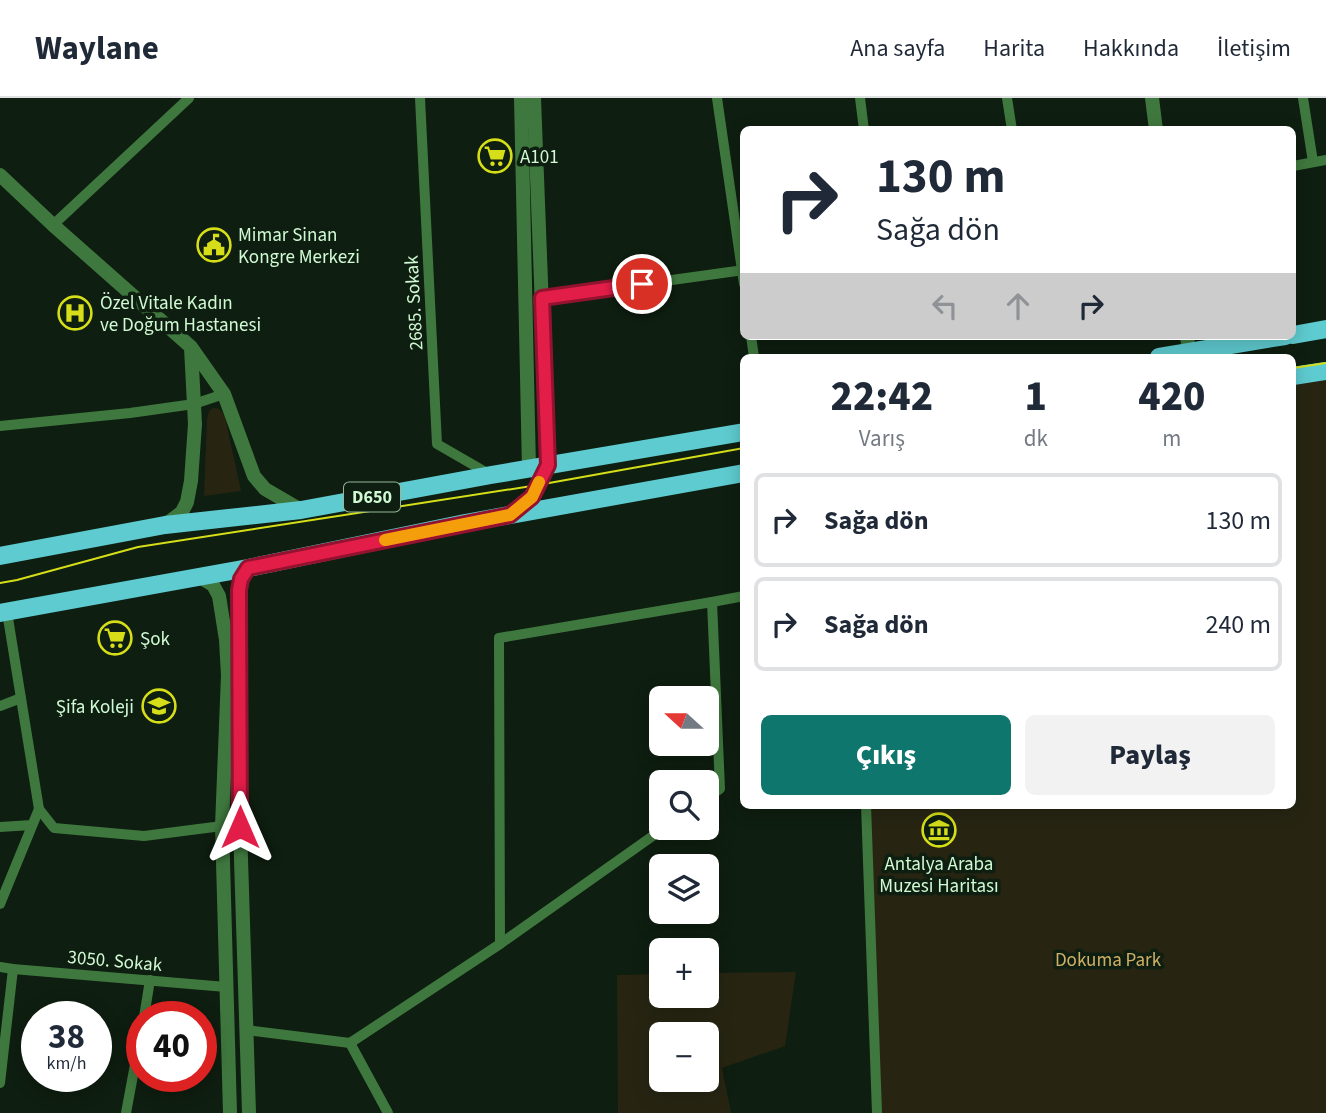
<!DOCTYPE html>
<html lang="tr">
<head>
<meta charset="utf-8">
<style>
  :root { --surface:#fff; --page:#f2f2f3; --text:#1f2937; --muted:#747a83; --line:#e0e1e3; --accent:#0f766e }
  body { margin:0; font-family:"Source Sans 3",sans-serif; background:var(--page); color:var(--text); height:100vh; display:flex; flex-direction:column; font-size:26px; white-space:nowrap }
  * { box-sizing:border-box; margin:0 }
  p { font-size:23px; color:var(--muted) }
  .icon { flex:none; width:38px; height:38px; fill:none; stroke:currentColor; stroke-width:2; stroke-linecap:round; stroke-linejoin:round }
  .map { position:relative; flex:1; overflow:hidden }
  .drawer { position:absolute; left:740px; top:256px; width:556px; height:455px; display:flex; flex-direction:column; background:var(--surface); border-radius:10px; box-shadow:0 4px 18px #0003 }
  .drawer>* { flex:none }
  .banner { position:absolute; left:740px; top:28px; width:556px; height:214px; border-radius:10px; box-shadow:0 4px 18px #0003; background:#fff; color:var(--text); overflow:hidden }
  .needle { width:46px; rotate:291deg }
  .buttons { position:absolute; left:649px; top:588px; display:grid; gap:14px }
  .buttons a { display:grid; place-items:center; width:70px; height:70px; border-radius:10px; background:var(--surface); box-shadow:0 4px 18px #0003; font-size:35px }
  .speed { position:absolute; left:21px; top:903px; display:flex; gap:14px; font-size:35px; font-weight:700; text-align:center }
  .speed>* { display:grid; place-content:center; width:91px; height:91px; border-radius:50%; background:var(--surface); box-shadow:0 4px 18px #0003; line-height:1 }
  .speed small { font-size:18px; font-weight:400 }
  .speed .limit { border:10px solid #d22; background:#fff; color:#111 }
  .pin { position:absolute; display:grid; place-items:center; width:60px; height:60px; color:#fff; margin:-30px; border:4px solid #fff; border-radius:50%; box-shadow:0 2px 7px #0007 }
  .me { position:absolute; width:77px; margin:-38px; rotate:0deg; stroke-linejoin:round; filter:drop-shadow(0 0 5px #0008) }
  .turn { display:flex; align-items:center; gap:24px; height:147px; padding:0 21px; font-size:32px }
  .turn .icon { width:91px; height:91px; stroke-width:2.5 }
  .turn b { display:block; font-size:49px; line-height:60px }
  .lanes { display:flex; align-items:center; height:66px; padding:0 21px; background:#0003; justify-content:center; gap:35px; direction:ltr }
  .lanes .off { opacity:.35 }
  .eta { display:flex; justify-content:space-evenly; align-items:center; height:119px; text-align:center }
  .eta b { font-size:42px; font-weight:800; line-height:49px }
  .primary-button { display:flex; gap:14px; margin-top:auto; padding:14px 21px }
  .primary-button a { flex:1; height:80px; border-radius:10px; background:var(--accent); color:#fff; font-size:28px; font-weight:800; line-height:80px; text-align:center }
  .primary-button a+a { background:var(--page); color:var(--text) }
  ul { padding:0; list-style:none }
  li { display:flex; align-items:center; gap:21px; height:94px; margin:0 14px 10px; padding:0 7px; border:4px solid var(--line); border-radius:10px }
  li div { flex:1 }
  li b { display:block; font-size:26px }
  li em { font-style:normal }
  header { display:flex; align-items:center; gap:42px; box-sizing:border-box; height:98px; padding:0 35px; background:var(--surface); border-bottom:2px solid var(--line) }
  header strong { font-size:33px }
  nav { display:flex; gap:38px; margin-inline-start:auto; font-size:24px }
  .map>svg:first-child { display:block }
  .green { fill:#272512; fill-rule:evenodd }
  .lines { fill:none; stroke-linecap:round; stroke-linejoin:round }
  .minor { stroke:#3f783e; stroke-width:10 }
  .tertiary { stroke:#3f783e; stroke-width:14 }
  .trunk { stroke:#5ecbd0; stroke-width:18 }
  .tram { stroke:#d5de18; stroke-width:2 }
  .route-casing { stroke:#92132f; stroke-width:18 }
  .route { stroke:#e11d48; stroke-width:12 }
  .slow { stroke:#f59e0b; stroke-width:12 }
  .labels { text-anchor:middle; stroke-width:7; stroke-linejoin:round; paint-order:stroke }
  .shield { fill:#0e1e10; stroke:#96b898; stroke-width:2 }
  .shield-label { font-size:18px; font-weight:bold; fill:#d0fad3 }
  .poi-label { font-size:19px; fill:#d0fad3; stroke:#0e1e10; text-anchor:start }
  .street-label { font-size:19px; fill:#d0fad3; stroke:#0e1e10 }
  .park-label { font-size:19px; fill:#d1b065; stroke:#0e1e10 }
</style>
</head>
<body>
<header>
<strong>Waylane</strong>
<nav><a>Ana sayfa</a><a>Harita</a><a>Hakkında</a><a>İletişim</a></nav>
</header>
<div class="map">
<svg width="1326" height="1015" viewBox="0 0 1326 1015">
  <rect width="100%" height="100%" fill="#0e1e10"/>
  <g class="green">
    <path d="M1326 275V1015H877L866 707H1293V281Z"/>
    <path d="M213 310C220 310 222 313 225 319L241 393 204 398 207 321 209 313Z"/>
    <path d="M796 874 785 948 722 970 731 1015H618L617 877 661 876 662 898H707V875ZM662 936H707V982H662Z"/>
  </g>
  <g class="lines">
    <g class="minor">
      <path d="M420 0 437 346 489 376"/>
      <path d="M717 0 744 186"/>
      <path d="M860 0 864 32"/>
      <path d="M1007 0 1012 32"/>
      <path d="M1303 0 1313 64"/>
      <path d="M1293 68 1326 62"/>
      <path d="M53 127 189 0"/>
      <path d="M542 200 744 172"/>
      <path d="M751 238 754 259"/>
      <path d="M0 328 130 315 194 306 224 296"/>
      <path d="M712 504 744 498"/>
      <path d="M7 514 39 711 54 730 144 738 222 728"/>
      <path d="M0 608 21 600"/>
      <path d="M866 707 877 1015"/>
      <path d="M0 729 32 727"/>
      <path d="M0 806 39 711"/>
      <path d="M500 846 499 540 712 504 720 691 707 700"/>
      <path d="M0 869 13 871 226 889"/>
      <path d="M144 919 150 882"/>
      <path d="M246 932 350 945 500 846 664 730"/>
      <path d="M350 945 388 1015"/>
      <path d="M0 985 13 871"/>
      <path d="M126 1015 142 929"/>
    </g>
    <g class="tertiary">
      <path d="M521 0 529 371"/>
      <path d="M1152 0 1156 32"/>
      <path d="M0 77 53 127 191 249 224 296 254 378 265 391 301 412"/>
      <path d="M1187 238 1189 254"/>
      <path d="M511 416 532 399 548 367 534 0"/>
      <path d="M165 427 182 414 187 404 191 383 195 326 191 250"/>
      <path d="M248 470 241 481 239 492V540L240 577V729L249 1015"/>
      <path d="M200 479 213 487 219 498 226 542 228 577 222 728 230 1015"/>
    </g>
    <g class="trunk">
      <path d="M1293 237 1326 231"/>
      <path d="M1159 259 1285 238"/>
      <path d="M1293 278 1326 273"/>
      <path d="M0 458 165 427 301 412 491 377 744 334"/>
      <path d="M0 515 248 470 465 425 744 375"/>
    </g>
    <g class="tram">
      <path d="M1293 270 1326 265"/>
      <path d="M0 485 17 482 138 449 538 387 744 350"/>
    </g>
  </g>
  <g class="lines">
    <defs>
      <path id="route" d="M240 729 239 492 241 481 248 470 510 417 532 399 548 367 542 200 642 186"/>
    </defs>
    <use href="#route" class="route-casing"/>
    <use href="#route" class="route"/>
    <path class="slow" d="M385 442 510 417 532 399 539 384"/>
  </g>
  <defs>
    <symbol id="supermarket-ring" viewBox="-11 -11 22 22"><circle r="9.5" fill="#0e1e10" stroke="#d5de18" stroke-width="1.5"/><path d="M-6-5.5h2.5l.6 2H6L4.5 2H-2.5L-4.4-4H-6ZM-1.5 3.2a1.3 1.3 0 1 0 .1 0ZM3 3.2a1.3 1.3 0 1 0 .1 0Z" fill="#d5de18"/></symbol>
    <symbol id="civic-ring" viewBox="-11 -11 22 22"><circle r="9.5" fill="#0e1e10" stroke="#d5de18" stroke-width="1.5"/><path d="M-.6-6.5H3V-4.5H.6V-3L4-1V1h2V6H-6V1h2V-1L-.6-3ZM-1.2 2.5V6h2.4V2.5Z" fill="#d5de18"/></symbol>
    <symbol id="hospital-ring" viewBox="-11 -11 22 22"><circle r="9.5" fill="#0e1e10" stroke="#d5de18" stroke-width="1.5"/><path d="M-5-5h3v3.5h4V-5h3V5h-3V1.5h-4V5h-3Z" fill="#d5de18"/></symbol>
    <symbol id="school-ring" viewBox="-11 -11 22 22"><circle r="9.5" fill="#0e1e10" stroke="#d5de18" stroke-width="1.5"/><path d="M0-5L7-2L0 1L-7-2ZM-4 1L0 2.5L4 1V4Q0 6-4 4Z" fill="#d5de18"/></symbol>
    <symbol id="museum-ring" viewBox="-11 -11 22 22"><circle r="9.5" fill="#0e1e10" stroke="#d5de18" stroke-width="1.5"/><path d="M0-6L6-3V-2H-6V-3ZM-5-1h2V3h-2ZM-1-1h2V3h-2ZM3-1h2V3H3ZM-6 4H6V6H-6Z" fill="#d5de18"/></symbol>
  </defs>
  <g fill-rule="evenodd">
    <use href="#supermarket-ring" x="476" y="39" width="38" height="38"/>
    <use href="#civic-ring" x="195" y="128" width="38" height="38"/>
    <use href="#hospital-ring" x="56" y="196" width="38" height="38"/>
    <use href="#supermarket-ring" x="96" y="521" width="38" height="38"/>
    <use href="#school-ring" x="140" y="589" width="38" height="38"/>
    <use href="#museum-ring" x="920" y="713" width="38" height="38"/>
  </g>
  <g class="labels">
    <rect class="shield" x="344" y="384.5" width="56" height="29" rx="5"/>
    <g class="shield-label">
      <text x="372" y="405">D650</text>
    </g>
    <g class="poi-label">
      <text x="520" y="65">A101</text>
      <text x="238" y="143">Mimar Sinan<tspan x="238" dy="22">Kongre Merkezi</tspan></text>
      <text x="100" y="211">Özel Vitale Kadın<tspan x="100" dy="22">ve Doğum Hastanesi</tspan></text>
      <text x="140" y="547">Şok</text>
      <text x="134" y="615" text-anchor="end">Şifa Koleji</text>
      <text x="939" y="772" text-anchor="middle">Antalya Araba<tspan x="939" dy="22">Muzesi Haritası</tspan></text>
    </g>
    <g class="street-label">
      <text transform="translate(413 205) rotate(-93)" y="7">2685. Sokak</text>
      <text transform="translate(115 862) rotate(5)" y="7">3050. Sokak</text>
    </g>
    <g class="park-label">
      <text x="1108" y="868">Dokuma Park</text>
    </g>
  </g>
</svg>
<div class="buttons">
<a><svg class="needle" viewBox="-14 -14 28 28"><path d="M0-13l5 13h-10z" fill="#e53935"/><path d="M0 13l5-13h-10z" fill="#747a83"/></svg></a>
<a><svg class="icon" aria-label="search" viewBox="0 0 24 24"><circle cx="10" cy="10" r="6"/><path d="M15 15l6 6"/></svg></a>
<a><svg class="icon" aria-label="layers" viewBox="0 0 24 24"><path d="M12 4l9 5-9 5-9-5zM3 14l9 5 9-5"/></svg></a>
<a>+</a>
<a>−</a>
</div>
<div class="speed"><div>38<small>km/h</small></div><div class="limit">40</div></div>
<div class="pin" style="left:642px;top:186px;background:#d93025"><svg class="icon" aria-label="arrive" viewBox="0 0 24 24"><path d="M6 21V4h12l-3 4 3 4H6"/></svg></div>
<svg class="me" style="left:240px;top:729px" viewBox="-20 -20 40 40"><path d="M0-17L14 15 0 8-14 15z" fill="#e11d48" stroke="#fff" stroke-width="4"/></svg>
<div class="banner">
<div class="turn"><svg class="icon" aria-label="right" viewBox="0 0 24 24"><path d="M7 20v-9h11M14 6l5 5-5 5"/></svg><div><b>130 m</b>Sağa dön</div></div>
<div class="lanes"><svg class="icon off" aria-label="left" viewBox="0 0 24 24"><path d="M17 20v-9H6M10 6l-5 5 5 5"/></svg><svg class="icon off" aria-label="ahead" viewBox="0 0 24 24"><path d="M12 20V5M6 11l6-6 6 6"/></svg><svg class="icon" aria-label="right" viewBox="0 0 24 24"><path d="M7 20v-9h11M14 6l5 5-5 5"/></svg></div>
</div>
<section class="drawer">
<div class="eta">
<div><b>22:42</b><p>Varış</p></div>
<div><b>1</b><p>dk</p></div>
<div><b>420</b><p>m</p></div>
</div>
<ul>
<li><svg class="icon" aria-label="right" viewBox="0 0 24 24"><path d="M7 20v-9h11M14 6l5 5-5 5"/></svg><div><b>Sağa dön</b></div><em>130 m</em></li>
<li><svg class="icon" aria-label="right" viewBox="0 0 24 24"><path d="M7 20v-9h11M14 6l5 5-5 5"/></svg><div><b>Sağa dön</b></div><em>240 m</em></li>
</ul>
<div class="primary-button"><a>Çıkış</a><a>Paylaş</a></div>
</section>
</div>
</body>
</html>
